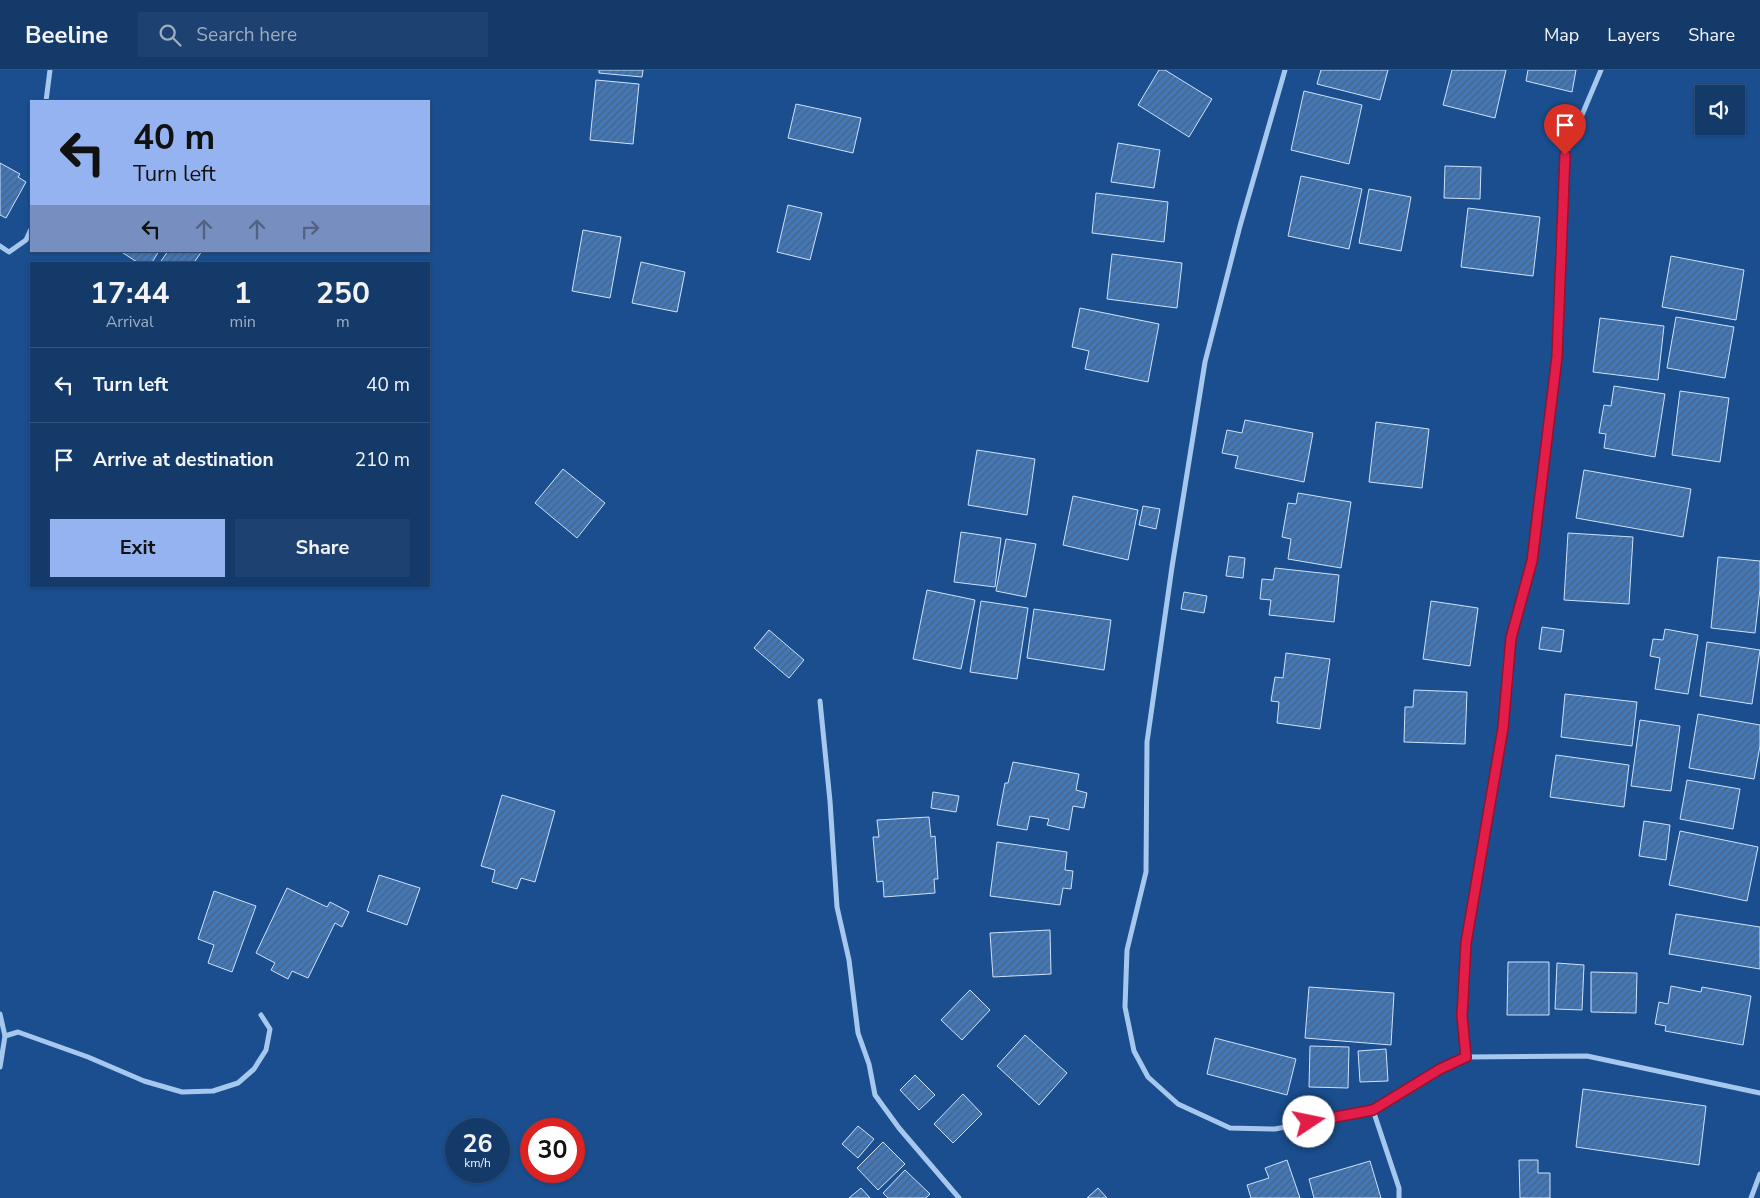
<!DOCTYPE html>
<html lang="en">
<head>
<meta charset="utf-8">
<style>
  :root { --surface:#143a6a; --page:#1d4170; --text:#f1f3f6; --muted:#9dadc1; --line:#33547e; --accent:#95b2f1 }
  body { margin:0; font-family:"Nunito Sans",sans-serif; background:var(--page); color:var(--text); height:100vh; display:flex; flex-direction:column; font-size:19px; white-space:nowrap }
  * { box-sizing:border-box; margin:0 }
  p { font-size:16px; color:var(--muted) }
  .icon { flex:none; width:28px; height:28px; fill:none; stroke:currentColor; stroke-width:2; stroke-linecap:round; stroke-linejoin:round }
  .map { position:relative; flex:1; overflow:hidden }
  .details { position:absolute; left:30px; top:192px; width:400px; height:325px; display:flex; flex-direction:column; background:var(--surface); border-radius:0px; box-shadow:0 1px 4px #0004,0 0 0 1px var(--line) }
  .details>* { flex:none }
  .banner { position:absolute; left:30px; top:30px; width:400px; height:152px; border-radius:0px; box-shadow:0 1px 4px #0004,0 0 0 1px var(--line); background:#95b2f1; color:#111; overflow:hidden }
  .buttons { position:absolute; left:1695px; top:15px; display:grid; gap:10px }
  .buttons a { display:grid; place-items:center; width:50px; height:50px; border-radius:0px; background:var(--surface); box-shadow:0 1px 4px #0004,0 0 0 1px var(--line); font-size:25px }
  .speed { position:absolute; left:445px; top:1048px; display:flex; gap:10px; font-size:25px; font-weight:700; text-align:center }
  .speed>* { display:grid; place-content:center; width:65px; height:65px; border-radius:50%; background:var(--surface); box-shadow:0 1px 4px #0004,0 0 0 1px var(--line); line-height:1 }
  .speed small { font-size:12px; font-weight:400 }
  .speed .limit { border:8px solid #d22; background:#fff; color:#111 }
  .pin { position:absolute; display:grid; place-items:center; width:42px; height:42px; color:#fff; margin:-51px -21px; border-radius:50% 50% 50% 0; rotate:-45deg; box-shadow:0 0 5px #0007 }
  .pin .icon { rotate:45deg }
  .me { position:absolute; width:55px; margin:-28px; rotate:79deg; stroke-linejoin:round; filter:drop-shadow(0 0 4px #0008) }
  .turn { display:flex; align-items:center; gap:18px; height:105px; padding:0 20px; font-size:22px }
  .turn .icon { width:65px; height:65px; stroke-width:2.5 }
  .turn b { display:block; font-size:35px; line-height:42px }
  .lanes { display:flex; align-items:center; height:48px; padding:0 20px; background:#0003; justify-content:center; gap:25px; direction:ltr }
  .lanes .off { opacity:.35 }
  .eta { display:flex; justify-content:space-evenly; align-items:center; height:85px; text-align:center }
  .eta b { font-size:30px; font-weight:700; line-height:35px }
  .primary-button { display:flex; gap:10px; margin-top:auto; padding:10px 20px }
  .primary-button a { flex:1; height:58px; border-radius:0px; background:var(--accent); color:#111; font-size:20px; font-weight:700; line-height:58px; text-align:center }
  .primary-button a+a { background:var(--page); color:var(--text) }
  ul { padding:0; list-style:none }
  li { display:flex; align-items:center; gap:15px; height:75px; padding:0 20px; border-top:1px solid var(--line) }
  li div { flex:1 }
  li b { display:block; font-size:19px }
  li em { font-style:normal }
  header { display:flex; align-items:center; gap:30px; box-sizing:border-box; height:70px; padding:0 25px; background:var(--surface); border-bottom:1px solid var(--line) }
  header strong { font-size:24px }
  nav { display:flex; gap:28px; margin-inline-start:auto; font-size:18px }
  .search { width:350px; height:45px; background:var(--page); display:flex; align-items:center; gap:12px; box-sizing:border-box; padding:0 18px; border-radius:0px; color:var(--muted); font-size:19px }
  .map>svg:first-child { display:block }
  .building { fill:url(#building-hatch); stroke:#cde2fa }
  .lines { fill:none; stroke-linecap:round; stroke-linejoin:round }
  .street { stroke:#a7c8ee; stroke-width:5 }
  .route-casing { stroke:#92132f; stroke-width:12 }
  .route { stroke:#e11d48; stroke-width:9 }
</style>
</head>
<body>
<header>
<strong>Beeline</strong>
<div class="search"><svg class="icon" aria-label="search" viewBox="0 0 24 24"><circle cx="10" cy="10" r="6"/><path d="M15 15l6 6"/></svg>Search here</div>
<nav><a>Map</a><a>Layers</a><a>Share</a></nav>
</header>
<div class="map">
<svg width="1760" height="1128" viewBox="0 0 1760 1128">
  <defs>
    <pattern id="building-hatch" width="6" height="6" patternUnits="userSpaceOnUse" patternTransform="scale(1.25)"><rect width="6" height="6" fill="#4377b6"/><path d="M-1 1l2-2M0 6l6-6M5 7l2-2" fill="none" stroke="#486281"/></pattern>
  </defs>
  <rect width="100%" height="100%" fill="#1a4e8e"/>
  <g class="building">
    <path d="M599 0H643L642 7 599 3Z"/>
    <path d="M1159 0H1165L1212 29 1189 67 1138 35Z"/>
    <path d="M1321 0H1388L1380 30 1317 14Z"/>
    <path d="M1452 0H1506L1495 48 1443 35Z"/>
    <path d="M1528 0H1576L1572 22 1526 11Z"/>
    <path d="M596 10 639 14 633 74 590 70Z"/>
    <path d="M1304 21 1362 35 1349 94 1291 80Z"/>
    <path d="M796 34 861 48 853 83 788 68Z"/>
    <path d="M1118 73 1160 80 1154 118 1111 112Z"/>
    <path d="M0 93 20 104 18 107 26 112 6 148 0 145Z"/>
    <path d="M1445 96 1481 97 1480 129 1444 128Z"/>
    <path d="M1301 106 1362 119 1349 179 1288 166Z"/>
    <path d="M1369 119 1411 127 1401 181 1359 173Z"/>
    <path d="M1096 123 1168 132 1164 172 1092 163Z"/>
    <path d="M788 135 822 143 810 190 777 182Z"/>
    <path d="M1468 138 1540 147 1533 206 1461 197Z"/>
    <path d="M583 160 621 167 610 228 572 221Z"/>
    <path d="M120 181H159L151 194H140Z"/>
    <path d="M168 181H202L193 194H159Z"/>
    <path d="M1112 184 1182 193 1177 238 1107 229Z"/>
    <path d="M1671 186 1744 200 1736 250 1662 237Z"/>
    <path d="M641 192 685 202 677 242 632 233Z"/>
    <path d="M1080 238 1159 254 1148 312 1085 299 1089 281 1072 277Z"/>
    <path d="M1676 247 1734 257 1725 308 1667 298Z"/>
    <path d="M1600 248 1664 256 1658 310 1593 302Z"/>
    <path d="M1614 316 1665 324 1655 387 1604 378 1606 364 1599 363 1604 335 1611 336Z"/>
    <path d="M1680 321 1729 328 1720 392 1672 385Z"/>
    <path d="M1245 350 1313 363 1304 412 1235 398 1238 386 1222 383 1227 360 1242 363Z"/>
    <path d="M1376 352 1429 359 1422 418 1369 412Z"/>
    <path d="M977 380 1035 389 1027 445 968 435Z"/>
    <path d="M563 399 605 433 577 468 535 433Z"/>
    <path d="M1584 400 1691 419 1683 467 1576 448Z"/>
    <path d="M1298 423 1351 432 1341 498 1288 489 1291 469 1282 467 1288 433 1296 434Z"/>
    <path d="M1073 426 1138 440 1128 490 1063 475Z"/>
    <path d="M1143 436 1160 439 1156 459 1139 455Z"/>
    <path d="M961 462 1001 468 995 517 954 512Z"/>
    <path d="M1568 463 1633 467 1629 534 1564 530Z"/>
    <path d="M1006 469 1036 474 1026 527 996 521Z"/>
    <path d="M1229 486 1245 488 1243 508 1226 506Z"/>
    <path d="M1718 487 1760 491V519L1755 563 1711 558Z"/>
    <path d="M1275 498 1339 505 1334 552 1269 545 1271 530 1260 529 1262 509 1273 510Z"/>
    <path d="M927 520 975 530 961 599 913 589Z"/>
    <path d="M1184 522 1207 526 1204 543 1181 539Z"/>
    <path d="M981 531 1028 538 1017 609 970 602Z"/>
    <path d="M1431 531 1478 538 1470 596 1423 589Z"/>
    <path d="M1034 539 1111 550 1104 600 1027 588Z"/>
    <path d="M1542 557 1564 560 1561 582 1539 579Z"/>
    <path d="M1665 559 1698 565 1688 624 1655 619 1660 588 1650 586 1653 569 1663 570Z"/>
    <path d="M769 560 804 590 789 608 754 578Z"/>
    <path d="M1707 572 1760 580 1752 634 1700 626Z"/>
    <path d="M1286 583 1330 589 1320 659 1277 653 1279 632 1271 631 1275 607 1283 608Z"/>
    <path d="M1414 620 1467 622 1465 674 1404 672 1405 637H1413Z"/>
    <path d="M1565 624 1637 632 1632 676 1561 667Z"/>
    <path d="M1698 644 1760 655V676L1754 709 1689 698Z"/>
    <path d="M1640 650 1680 656 1671 721 1631 716Z"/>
    <path d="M1556 685 1629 695 1624 737 1550 727Z"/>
    <path d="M1013 692 1079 704 1076 720 1087 723 1084 738 1073 736 1069 760 1047 755 1049 749 1030 746 1027 760 997 755 1005 713H1008Z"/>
    <path d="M1687 710 1740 719 1733 759 1680 749Z"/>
    <path d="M933 722 959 726 956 742 931 738Z"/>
    <path d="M502 725 555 741 535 812 521 808 517 819 492 812 495 800 481 796Z"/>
    <path d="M929 747 931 767 935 766 938 809H934L935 823 884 827 883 811 877 812 873 767H879L877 750Z"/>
    <path d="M1644 751 1670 755 1666 790 1639 786Z"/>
    <path d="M1680 761 1758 777 1747 831 1669 815Z"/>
    <path d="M997 772 1067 782 1065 800 1073 801 1071 819 1063 818 1060 835 990 826Z"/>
    <path d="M379 805 420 818 407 855 367 841Z"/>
    <path d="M287 818 327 837 330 832 349 842 342 857 335 853 308 908 292 901 288 909 271 900 275 893 256 883Z"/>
    <path d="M214 821 256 836 232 902 208 893 214 875 198 869Z"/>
    <path d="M1676 844 1760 857V899L1669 884Z"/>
    <path d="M1050 860 1051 904 993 907 990 863Z"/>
    <path d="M1508 892H1549V945H1507Z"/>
    <path d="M1557 893 1584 895 1582 940 1555 939Z"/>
    <path d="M1591 902 1637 903 1636 943 1591 942Z"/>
    <path d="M1671 916 1701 922 1702 917 1751 926 1743 975 1665 961 1666 956 1655 954 1659 932 1668 934Z"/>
    <path d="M1309 917 1394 923 1391 975 1305 968Z"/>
    <path d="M970 920 990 940 962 970 941 950Z"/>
    <path d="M1025 965 1067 1003 1039 1035 997 996Z"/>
    <path d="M1215 968 1296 989 1287 1025 1207 1004Z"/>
    <path d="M1310 976 1349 977 1348 1018 1309 1017Z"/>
    <path d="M1386 979 1388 1011 1360 1012 1358 981Z"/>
    <path d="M915 1005 935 1025 919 1040 900 1020Z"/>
    <path d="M1583 1019 1706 1036 1699 1095 1576 1077Z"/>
    <path d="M963 1024 982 1044 953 1073 934 1054Z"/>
    <path d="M858 1056 874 1069 858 1088 842 1074Z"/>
    <path d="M883 1072 905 1094 878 1120 857 1098Z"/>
    <path d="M1287 1090 1300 1128H1251L1247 1115 1269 1108 1265 1098Z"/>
    <path d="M1519 1090H1538V1103H1550V1128H1520Z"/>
    <path d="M1370 1091 1381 1128H1314L1309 1109Z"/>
    <path d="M905 1100 930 1124 926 1128H888L883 1123Z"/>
    <path d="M861 1118 870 1128H849Z"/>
    <path d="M1098 1118 1107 1128H1087Z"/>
  </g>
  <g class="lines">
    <g class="street">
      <path d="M1285 0 1240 156 1205 292 1172 497 1147 672 1146 802 1127 880 1125 937 1134 981 1148 1007 1178 1034 1230 1058 1275 1059 1373 1040 1440 999 1466 987 1587 986 1760 1023"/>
      <path d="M46 31 50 0"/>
      <path d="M0 176 9 182 26 170 31 159"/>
      <path d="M820 631 830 731 837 837 849 890 858 963 869 994 875 1025 899 1058 959 1128"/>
      <path d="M0 944 5 966 0 997"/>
      <path d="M5 966 18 962 88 987 144 1011 182 1022 213 1021 238 1013 254 999 266 980 270 959 261 945"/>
      <path d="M1466 987 1462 946 1467 873 1503 658 1511 568 1532 491 1557 287 1565 85 1601 0"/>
      <path d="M1373 1040 1399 1118V1128"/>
      <path d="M1751 1128 1760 1104"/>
    </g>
  </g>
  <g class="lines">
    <defs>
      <path id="route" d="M1309 1052 1373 1040 1440 999 1466 987 1462 946 1466 873 1503 658 1511 568 1532 491 1557 287 1565 85"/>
    </defs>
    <use href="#route" class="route-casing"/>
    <use href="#route" class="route"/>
  </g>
</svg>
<div class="buttons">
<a><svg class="icon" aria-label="sound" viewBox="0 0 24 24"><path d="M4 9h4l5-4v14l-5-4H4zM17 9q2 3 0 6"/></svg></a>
</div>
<div class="speed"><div>26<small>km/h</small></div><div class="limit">30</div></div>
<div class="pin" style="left:1565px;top:85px;background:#d93025"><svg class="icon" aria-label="arrive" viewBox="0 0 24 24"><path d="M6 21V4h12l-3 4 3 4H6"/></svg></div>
<svg class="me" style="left:1309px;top:1052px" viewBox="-20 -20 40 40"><circle r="19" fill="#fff"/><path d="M0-13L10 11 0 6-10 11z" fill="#e11d48"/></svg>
<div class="banner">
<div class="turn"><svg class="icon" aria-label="left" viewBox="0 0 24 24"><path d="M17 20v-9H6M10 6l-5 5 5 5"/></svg><div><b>40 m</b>Turn left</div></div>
<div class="lanes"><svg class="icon" aria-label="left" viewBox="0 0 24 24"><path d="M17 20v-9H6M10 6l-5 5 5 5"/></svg><svg class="icon off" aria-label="ahead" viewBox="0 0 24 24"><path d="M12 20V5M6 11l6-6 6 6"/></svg><svg class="icon off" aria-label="ahead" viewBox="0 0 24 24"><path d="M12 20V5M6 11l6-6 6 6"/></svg><svg class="icon off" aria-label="right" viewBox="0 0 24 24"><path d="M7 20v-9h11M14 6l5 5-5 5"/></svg></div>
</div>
<section class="details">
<div class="eta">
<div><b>17:44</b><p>Arrival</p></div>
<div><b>1</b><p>min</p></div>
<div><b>250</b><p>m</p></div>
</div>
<ul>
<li><svg class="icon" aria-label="left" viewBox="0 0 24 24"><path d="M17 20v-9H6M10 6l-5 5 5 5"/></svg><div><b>Turn left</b></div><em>40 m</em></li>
<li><svg class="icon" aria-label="arrive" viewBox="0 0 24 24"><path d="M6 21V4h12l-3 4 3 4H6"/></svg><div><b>Arrive at destination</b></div><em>210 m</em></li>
</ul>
<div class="primary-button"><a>Exit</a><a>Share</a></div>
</section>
</div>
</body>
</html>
